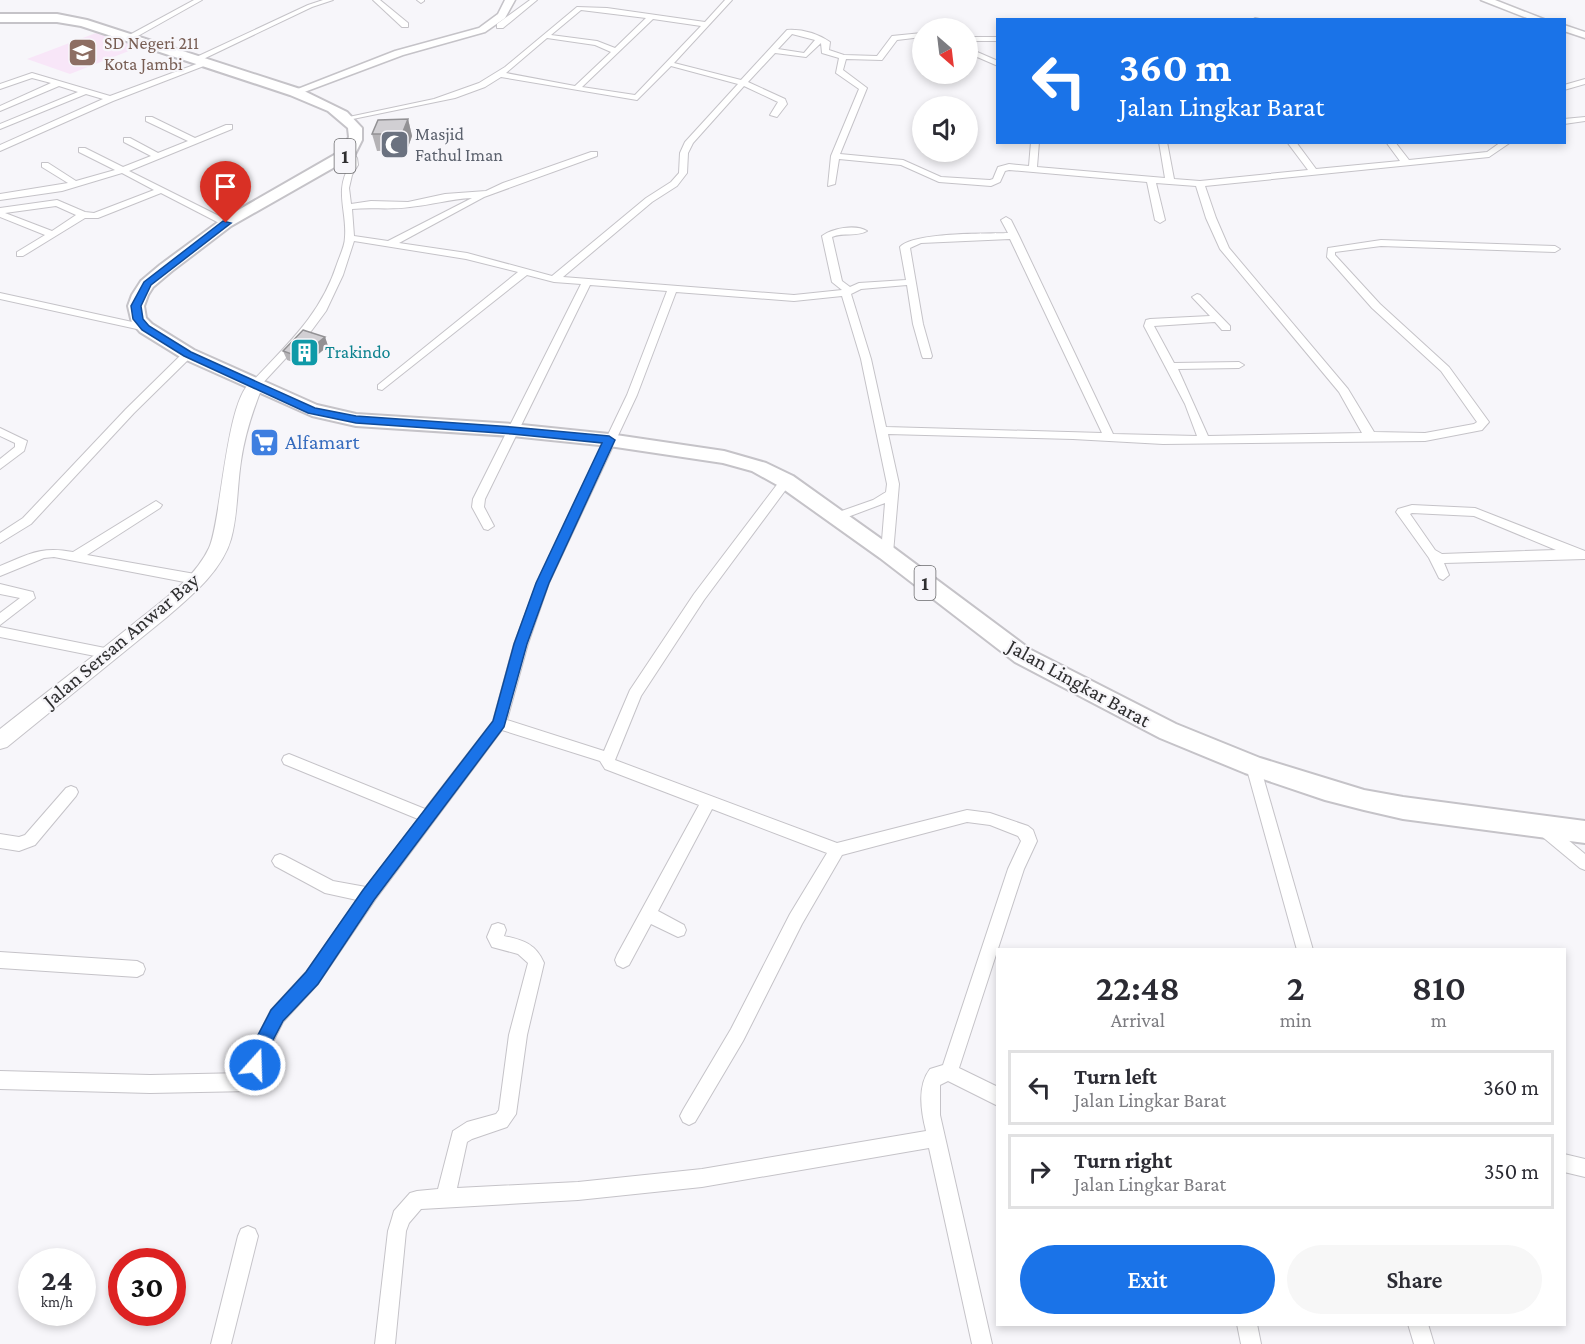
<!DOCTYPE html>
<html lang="en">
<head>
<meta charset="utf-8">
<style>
  :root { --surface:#fff; --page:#f7f7f7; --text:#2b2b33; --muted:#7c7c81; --line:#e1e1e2; --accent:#1a73e8 }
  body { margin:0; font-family:"Crimson Pro",serif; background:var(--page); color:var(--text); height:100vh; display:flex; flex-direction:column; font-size:22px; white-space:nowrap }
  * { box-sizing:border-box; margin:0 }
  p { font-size:20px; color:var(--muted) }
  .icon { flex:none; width:33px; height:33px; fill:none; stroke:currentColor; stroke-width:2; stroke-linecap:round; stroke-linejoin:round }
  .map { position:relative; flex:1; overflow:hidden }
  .drawer { position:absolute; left:996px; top:948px; width:570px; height:378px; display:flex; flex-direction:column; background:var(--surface); border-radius:0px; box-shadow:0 3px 9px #0003 }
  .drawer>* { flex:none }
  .guide { position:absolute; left:996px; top:18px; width:570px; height:126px; border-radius:0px; box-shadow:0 3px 9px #0003; background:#1a73e8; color:#fff; overflow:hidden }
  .needle { width:39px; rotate:152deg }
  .tools { position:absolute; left:912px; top:18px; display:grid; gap:12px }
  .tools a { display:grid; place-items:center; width:66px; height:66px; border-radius:50%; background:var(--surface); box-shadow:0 3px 9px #0003; font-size:30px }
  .speed { position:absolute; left:18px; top:1248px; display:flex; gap:12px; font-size:30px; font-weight:700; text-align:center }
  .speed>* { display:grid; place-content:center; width:78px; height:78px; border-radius:50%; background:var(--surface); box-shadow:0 3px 9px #0003; line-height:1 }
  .speed small { font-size:15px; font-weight:400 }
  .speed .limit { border:9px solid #d22; background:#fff; color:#111 }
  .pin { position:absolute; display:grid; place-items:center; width:51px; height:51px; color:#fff; margin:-62px -26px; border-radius:50% 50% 50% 0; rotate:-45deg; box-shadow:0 0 6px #0007 }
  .pin .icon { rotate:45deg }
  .me { position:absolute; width:66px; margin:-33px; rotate:20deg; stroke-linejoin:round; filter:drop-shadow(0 0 4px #0008) }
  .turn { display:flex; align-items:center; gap:21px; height:126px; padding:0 24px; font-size:27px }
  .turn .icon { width:78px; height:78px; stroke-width:2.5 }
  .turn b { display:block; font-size:42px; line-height:51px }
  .eta { display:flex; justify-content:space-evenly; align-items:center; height:102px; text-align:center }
  .eta b { font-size:36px; font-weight:600; line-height:42px }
  .button { display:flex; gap:12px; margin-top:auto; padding:12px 24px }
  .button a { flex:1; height:69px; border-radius:36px; background:var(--accent); color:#fff; font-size:24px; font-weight:600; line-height:69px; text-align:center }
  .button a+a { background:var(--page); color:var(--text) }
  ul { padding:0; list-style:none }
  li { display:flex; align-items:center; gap:18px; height:75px; margin:0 12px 9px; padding:0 12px; border:3px solid var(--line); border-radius:0px }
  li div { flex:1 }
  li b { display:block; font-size:22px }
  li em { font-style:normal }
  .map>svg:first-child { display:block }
  .education { fill:#f8e6f8 }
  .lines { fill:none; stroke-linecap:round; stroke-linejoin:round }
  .minor-casing { stroke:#c5c3c8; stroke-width:2 }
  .tertiary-casing { stroke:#c5c3c8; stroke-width:3 }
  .secondary-casing { stroke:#c5c3c8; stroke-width:2 }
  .trunk-casing { stroke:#c5c3c8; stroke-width:4 }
  .minor { fill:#fff; fill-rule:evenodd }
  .tertiary { fill:#fff; fill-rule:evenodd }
  .secondary { fill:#fff; fill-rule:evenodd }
  .trunk { fill:#fff; fill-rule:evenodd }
  .wall { fill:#b4b2b5 }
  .shaded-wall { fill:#929194 }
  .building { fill:#d1cfd3; stroke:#929194; stroke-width:1.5 }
  .route { fill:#1a73e8; stroke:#114b97; stroke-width:1.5 }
  .labels { text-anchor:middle; stroke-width:4.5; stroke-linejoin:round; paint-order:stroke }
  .far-education-label { font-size:18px; fill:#785e54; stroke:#f7f6fa; text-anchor:start }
  .far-worship-label { font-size:18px; fill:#5b616d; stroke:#f7f6fa; text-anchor:start }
  .far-culture-label { font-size:18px; fill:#0d838f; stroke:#f7f6fa; text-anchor:start }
  .shield { fill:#f7f6fa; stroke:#6a6a6c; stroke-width:1.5 }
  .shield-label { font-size:20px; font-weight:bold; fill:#2e2e2f }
  .shop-label { font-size:21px; fill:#366cbe; stroke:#f7f6fa; text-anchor:start }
  .street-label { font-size:21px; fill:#2e2e2f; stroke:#f7f6fa }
</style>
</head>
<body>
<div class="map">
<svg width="1585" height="1344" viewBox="0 0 1585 1344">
  <rect width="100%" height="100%" fill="#f7f6fa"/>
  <path class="education" d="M96 33 139 47 70 74 27 59Z"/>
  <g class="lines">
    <defs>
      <g id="minor">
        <path d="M194 0H202L129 41 122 39Z"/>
        <path d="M323 0H333L312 7 197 62 190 60 308 5Z"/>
        <path d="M373 0H380L408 23V27H402Z"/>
        <path d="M417 0H424V1L421 3Z"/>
        <path d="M530 0H537L503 28H497V24Z"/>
        <path d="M725 0H732L674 63 741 80 787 30C802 29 818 34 830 42L829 50 844 55 877 56 892 36 922 33V37L897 40 882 60 846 59 843 70 867 88 840 154 903 160 941 177 990 180 993 179 998 167 1009 164 1029 166 1031 142H1039L1037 167 1165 178 1159 142H1167L1174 179 1200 181 1308 170 1287 142H1296L1316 169 1400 161 1386 142H1395L1409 160 1487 152 1501 142H1511L1489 157 1205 186 1216 218 1229 248 1348 389 1374 432 1425 433 1474 424 1477 422 1441 371 1372 308 1327 257 1328 248 1381 240 1555 246 1560 249 1555 252 1381 246 1335 252V255L1380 304 1449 367 1489 422 1482 430 1425 441 1163 444 1073 439 888 434 899 484 893 553 887 557 881 553 885 503 837 521 831 517 833 514 873 500 886 492 887 484 861 359 842 296 794 301 676 292 637 395 549 583 528 644 507 720 604 751 630 690 694 594 782 478H790L792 481 790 484 704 600 641 696 615 760 837 843 967 810 990 813 1028 826 1033 830 1037 841 1024 869 959 1068 998 1087V1106L948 1081 940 1085V1115L992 1344H972L929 1148 702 1187 578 1200 421 1209 409 1223 406 1231 395 1344H375L388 1231 392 1218 394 1211 410 1193 417 1191 438 1189 453 1131 467 1122 496 1114 499 1110 509 1035 528 963 518 954 492 947 487 937 492 925 498 923 504 925 506 930 504 936C523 940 536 944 544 963L527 1035 516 1114 507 1127 472 1139 467 1142 457 1188 578 1182 702 1169 926 1131C921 1111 917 1086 930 1069L943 1065 1008 869 1021 841 1018 836 990 825 967 822 842 855 802 924 743 1041 695 1122 689 1125 683 1122 680 1116 683 1110 731 1029 790 914 827 853 712 809 658 911 684 925 686 930 684 935 678 937 651 924 629 965 623 968 617 965 615 960 617 955 699 805 605 769 600 761 502 730 375 900 318 984 283 1022 272 1044 257 1088 251 1091 150 1093 0 1089V1071L150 1075 245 1073 255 1041 271 1010 306 972 357 900 325 893 275 866 272 861 275 856 280 854 285 856 333 881 366 887 418 819 284 764 282 760 284 756 289 754 294 756 425 809 493 721 514 644 537 583 627 395 667 291 590 285 485 499 484 507 494 526 488 530 484 529 472 507 473 499 581 284 554 282 527 275 382 390 378 389V385L518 272 466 259 354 241 343 275 326 311 312 330 259 387H251V383C288 343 320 316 337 264 340 255 345 246 345 237 347 210 334 191 350 165L346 151H352L357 158 358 165 352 175 349 188 351 204 371 201 408 202 445 194 486 191 503 183 591 152H597V156L484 197 399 243 467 253 552 276 646 198 671 182 679 173 680 153 685 142 738 84 671 66 637 100 501 77 485 87 455 98 348 120 344 118 434 99 479 83 505 67 577 7 607 8 705 22ZM581 10 646 18 615 48 597 41 551 35ZM653 19 701 26 635 95 582 87ZM792 34 815 40 804 53 778 49ZM547 38 595 45 611 52 575 86 506 73ZM821 43 822 53 839 58 836 73 859 89 831 156 828 186 835 184 839 159 901 165 939 182 991 186 1000 182 1005 171 1009 170 1147 182 1155 220 1160 223 1165 220 1156 183 1196 186 1206 218 1220 249 1339 392 1362 433 1208 436 1178 369 1239 368 1244 365 1239 362 1174 363 1154 326 1215 322 1222 330H1230V326L1200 295 1197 294 1192 297 1210 316 1150 319 1146 320 1144 326 1185 404 1197 436 1113 434 1019 236 1011 220 1006 217 1001 220 1008 233C986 234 913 232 900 247L906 280 859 283 850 287 842 281 832 237C843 232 857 237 867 231 856 224 832 228 822 236L832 282 842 290 794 295 563 277 652 202 677 186 687 173 688 153 693 143 744 86 778 102 770 115 777 117 787 104 785 99 748 82 775 53 806 57ZM472 198 388 241 354 236 352 209C371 207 391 210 410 207 431 205 450 199 472 198ZM1010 239 1102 433 886 427 871 359 851 294 861 289 907 285 913 324 922 356 923 358H931L932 356 923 324 910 248 921 243Z"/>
        <path d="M1255 18 1264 20H1252Z"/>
        <rect x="968" y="37" width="30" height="4"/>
        <path d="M968 48 998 61V66L968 53Z"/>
        <path d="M202 62 209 64 113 101 0 151V145L103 99 86 94 0 129V124L78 92 59 86 0 111V106L51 83 32 78 0 89V84L32 73 110 96Z"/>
        <path d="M1585 79V84L1564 90V85Z"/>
        <path d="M146 117H152L195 138 226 125H232V129L129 171 229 221V225H223L161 193 98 218H85L23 256H17V252L45 235 0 217V208L57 200 85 212 94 213 154 190 122 173 62 191 0 200V194L68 183 42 167V163H48L76 181 115 170 79 152V148H85L123 167 151 156 124 142V138H130L158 153 188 141 146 121ZM56 206 76 215 52 231 5 213Z"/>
        <path d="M1585 117V121L1564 124V119Z"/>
        <path d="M0 293 146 325 151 328 146 331 0 299Z"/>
        <path d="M188 351 192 352V356L134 413 31 524 0 543V533L23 518 126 409 184 352Z"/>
        <path d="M0 428 27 441 24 451 0 469V459L15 447V443L0 436Z"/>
        <path d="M156 501 162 505 160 508 87 555 195 574 199 576 201 579 199 582 195 584 54 557 44 558 0 576V566C29 554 41 546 73 552Z"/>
        <path d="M1412 505 1475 508 1585 551V559L1444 563 1449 575 1443 580 1439 578 1429 558 1396 512 1398 509ZM1412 513 1474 516 1556 550 1442 554 1435 550 1410 514Z"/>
        <path d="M0 584 33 592 35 598 0 625V613L20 598 0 594Z"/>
        <path d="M0 627 110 649 117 654 110 659 0 637Z"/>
        <path d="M1253 760 1258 762 1260 766 1313 950H1297L1246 766 1248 762Z"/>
        <path d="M71 786 76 788 78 792 76 796 35 845 19 851 0 848V834L19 837 25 835 66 788Z"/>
        <path d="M1544 822 1549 824 1585 854V870L1580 868 1539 834 1536 829 1539 824Z"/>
        <path d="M0 952 137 961 143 964 145 969 143 974 137 977 0 968Z"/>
        <path d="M1564 1154 1585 1159V1177L1564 1172Z"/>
        <path d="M248 1226 255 1229 258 1236 231 1344H211L238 1236 241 1229Z"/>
        <path d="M1237 1324H1257L1261 1344H1241Z"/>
        <path d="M1408 1324H1428L1434 1344H1414Z"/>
      </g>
      <g id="tertiary">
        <path d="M505 0H515L505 18 485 32 403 55 299 94 290 92 395 51 479 28 498 14Z"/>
        <path d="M1481 0H1495L1546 20H1532Z"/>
        <path d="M1564 25 1585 32V38L1564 31Z"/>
      </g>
      <path id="secondary" d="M255 380 263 385C253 410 245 434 241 461 237 486 238 514 231 539 222 571 191 596 167 617L7 747 0 749V729C44 694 89 660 132 625 159 603 194 580 209 548 222 521 226 388 255 380Z"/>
      <path id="trunk" d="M0 14H57L87 20 300 89 347 112 362 128V140L354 156 231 226 172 271 153 287 148 295 144 306 146 318 152 324 194 350 317 405 356 414 512 424 609 434 724 451 766 463 793 476 894 548 1031 650 1176 724 1260 758 1364 790 1403 797 1585 821V843L1403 819 1364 810 1325 800 1245 773 1160 738 1015 662 880 558 779 486 752 471 723 463 609 446 512 436 356 426 312 416 182 358 140 332 132 323 128 306 132 295 141 281 160 265 221 220 343 150 349 137 348 128 328 111 290 95 81 26 57 22H0Z"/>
    </defs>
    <use href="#minor" class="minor-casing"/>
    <use href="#tertiary" class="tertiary-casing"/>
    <use href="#secondary" class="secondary-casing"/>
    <use href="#trunk" class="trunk-casing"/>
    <use href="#minor" class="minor"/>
    <use href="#tertiary" class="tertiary"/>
    <use href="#secondary" class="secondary"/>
    <use href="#trunk" class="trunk"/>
  </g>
  <g class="wall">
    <path d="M408 119 412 136 407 150 377 151 372 134Z"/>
    <path d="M325 337 328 346 304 366 287 360 283 351Z"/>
  </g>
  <g class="shaded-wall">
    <path d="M408 119 412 136 407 150 402 134Z"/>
    <path d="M325 337 328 346 304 366 300 357Z"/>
  </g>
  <g class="building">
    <path d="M408 119 402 134H372L378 120Z"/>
    <path d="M303 330 325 337 300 357 283 351Z"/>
  </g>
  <path class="route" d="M223 221 231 223 151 285 141 306 143 319 149 326 191 352 315 408 356 416 512 427 609 436 615 440 549 583 527 644 504 727 374 900 318 984 283 1021 271 1044 261 1071 255 1074 249 1071 247 1065 258 1035 271 1010 306 972 363 890 493 721 514 644 536 583 602 443 512 434 356 423 308 413 184 356 142 330 133 319 131 306 144 282Z"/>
  <defs>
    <symbol id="school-square" viewBox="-11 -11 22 22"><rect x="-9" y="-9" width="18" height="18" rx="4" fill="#8d6e63" stroke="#f7f6fa"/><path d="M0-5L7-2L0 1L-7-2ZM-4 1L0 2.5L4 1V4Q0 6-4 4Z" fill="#fff"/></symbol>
    <symbol id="mosque-square" viewBox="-11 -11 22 22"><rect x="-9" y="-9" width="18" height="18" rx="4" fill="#6b7280" stroke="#f7f6fa"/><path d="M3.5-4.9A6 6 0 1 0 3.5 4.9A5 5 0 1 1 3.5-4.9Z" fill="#fff"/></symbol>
    <symbol id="building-square" viewBox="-11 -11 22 22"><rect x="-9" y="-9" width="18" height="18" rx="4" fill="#0f9aa8" stroke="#f7f6fa"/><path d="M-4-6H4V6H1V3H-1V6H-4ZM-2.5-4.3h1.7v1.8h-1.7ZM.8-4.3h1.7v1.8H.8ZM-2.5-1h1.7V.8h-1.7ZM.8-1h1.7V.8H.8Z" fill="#fff"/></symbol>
    <symbol id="supermarket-square" viewBox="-11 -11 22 22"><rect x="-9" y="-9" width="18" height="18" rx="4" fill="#3f7fe0" stroke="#f7f6fa"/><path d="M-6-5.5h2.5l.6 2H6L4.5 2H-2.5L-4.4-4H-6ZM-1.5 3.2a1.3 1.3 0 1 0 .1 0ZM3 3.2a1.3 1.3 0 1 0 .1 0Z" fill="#fff"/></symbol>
  </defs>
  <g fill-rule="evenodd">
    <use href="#school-square" x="66" y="36" width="33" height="33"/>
    <use href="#mosque-square" x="378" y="128" width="33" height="33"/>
    <use href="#building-square" x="288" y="336" width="33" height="33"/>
    <use href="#supermarket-square" x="248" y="426" width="33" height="33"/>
  </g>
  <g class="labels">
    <g class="far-education-label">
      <text x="104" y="49">SD Negeri 211<tspan x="104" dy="21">Kota Jambi</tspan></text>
    </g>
    <g class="far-worship-label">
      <text x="415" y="140">Masjid<tspan x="415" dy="21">Fathul Iman</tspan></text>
    </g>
    <g class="far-culture-label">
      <text x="325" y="358">Trakindo</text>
    </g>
    <g class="shield">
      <rect x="334.5" y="139" width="21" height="34" rx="4.5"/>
      <rect x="914.5" y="566" width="21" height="34" rx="4.5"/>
    </g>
    <g class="shield-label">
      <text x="345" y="163">1</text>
      <text x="925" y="590">1</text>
    </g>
    <g class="shop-label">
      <text x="285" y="449">Alfamart</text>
    </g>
    <g class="street-label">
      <text transform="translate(121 640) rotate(-40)" y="7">Jalan Sersan Anwar Bay</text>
      <text transform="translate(1079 683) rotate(29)" y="7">Jalan Lingkar Barat</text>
    </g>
  </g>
</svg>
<div class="tools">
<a><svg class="needle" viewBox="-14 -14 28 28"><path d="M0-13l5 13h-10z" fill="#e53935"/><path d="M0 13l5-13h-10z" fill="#7c7c81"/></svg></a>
<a><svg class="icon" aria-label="sound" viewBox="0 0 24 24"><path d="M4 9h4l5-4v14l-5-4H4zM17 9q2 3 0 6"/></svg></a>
</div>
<div class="speed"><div>24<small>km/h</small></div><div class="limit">30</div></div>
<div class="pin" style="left:226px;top:223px;background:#d93025"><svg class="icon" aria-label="arrive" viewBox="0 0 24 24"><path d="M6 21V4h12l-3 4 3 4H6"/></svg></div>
<svg class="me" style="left:255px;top:1065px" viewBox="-20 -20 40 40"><circle r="17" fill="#1a73e8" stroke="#fff" stroke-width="3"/><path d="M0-11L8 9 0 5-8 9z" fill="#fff"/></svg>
<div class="guide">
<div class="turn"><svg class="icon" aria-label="left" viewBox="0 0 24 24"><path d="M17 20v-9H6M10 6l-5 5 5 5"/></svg><div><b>360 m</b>Jalan Lingkar Barat</div></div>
</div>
<section class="drawer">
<div class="eta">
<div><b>22:48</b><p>Arrival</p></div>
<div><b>2</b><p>min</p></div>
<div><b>810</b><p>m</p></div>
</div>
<ul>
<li><svg class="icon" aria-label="left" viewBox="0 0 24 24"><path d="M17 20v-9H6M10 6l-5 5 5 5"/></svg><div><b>Turn left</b><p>Jalan Lingkar Barat</p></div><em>360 m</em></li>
<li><svg class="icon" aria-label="right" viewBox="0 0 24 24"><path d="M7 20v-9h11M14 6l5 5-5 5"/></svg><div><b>Turn right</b><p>Jalan Lingkar Barat</p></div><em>350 m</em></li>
</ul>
<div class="button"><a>Exit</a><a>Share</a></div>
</section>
</div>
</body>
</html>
